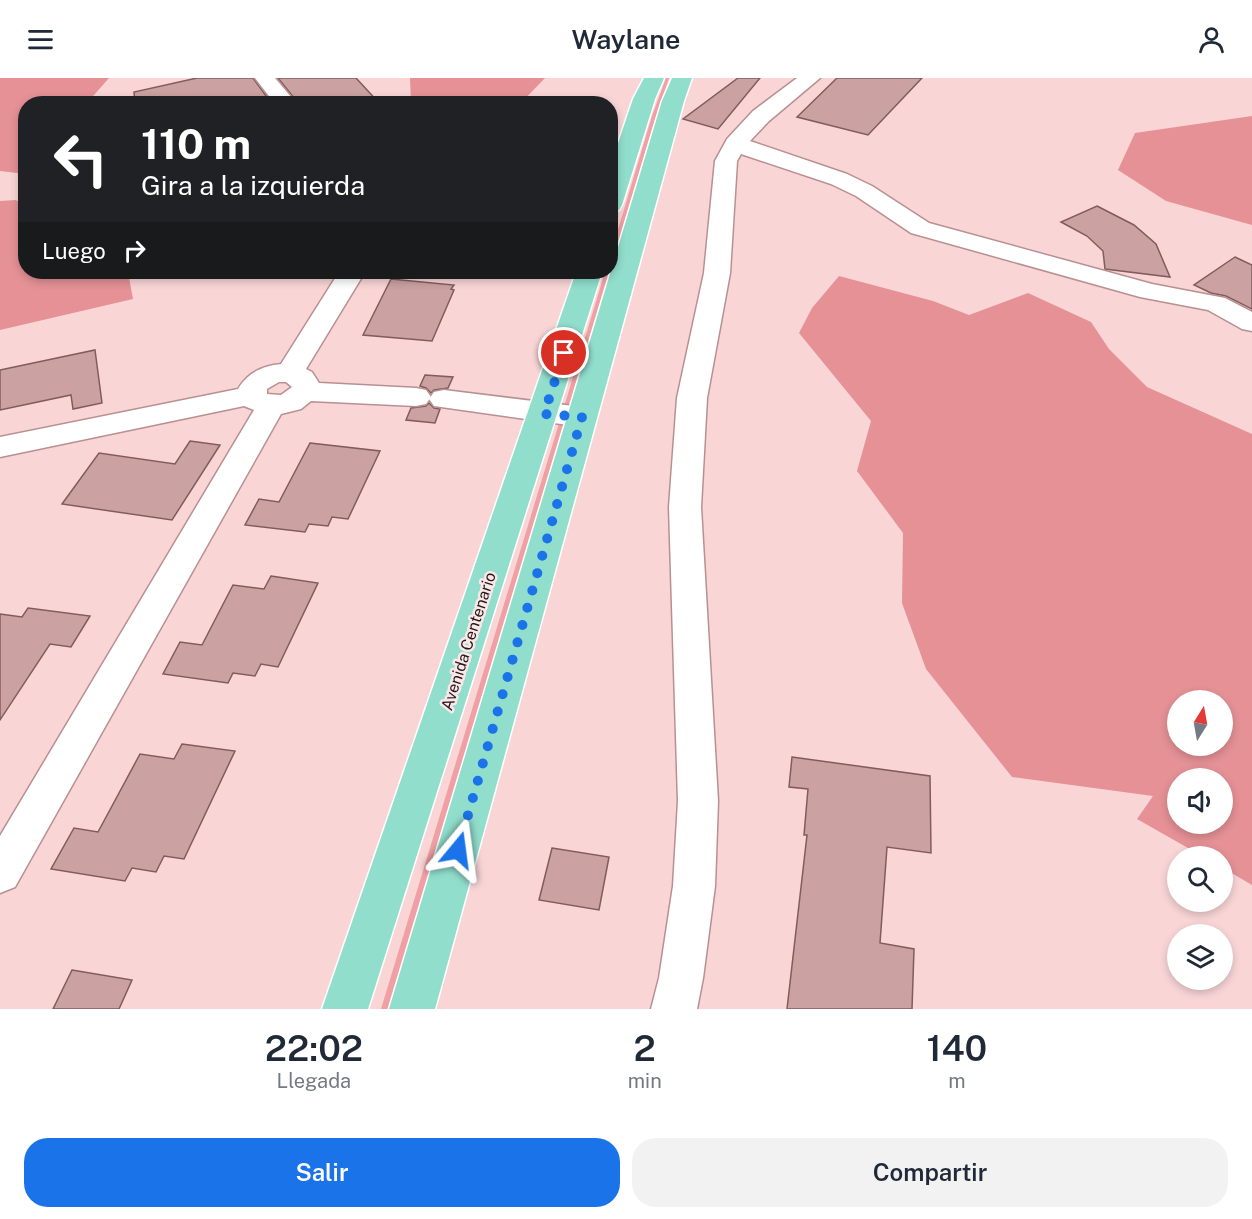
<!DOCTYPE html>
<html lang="es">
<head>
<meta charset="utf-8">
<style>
  :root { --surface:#fff; --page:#f2f2f3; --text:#1f2937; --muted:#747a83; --accent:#1a73e8 }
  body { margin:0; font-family:"Public Sans",sans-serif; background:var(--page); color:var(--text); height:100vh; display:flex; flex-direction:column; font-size:22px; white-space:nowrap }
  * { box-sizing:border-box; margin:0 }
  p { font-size:20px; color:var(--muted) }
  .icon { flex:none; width:33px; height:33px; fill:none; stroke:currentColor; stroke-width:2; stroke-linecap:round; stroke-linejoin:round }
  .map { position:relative; height:931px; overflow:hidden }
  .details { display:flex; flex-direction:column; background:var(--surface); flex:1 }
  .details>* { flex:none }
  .top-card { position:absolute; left:18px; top:18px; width:600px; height:183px; border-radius:24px; box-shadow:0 3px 9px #0003; background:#202124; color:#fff; overflow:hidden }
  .needle { width:39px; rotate:11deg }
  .tools { position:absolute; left:1167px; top:612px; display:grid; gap:12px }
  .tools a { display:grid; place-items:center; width:66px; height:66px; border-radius:50%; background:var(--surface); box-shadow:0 3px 9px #0003; font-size:30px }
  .pin { position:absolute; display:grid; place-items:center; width:51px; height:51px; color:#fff; margin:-26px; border:3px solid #fff; border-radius:50%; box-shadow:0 2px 6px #0007 }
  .me { position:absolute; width:66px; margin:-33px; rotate:16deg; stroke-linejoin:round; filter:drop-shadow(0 0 4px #0008) }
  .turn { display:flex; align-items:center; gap:21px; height:126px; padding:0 24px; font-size:27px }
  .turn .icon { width:78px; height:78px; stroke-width:2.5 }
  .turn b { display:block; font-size:42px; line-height:51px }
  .then { display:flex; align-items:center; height:57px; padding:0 24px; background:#0003; gap:12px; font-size:22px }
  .eta { display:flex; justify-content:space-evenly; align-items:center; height:102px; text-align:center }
  .eta b { font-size:36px; font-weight:600; line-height:42px }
  .cta { display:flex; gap:12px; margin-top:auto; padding:12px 24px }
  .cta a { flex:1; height:69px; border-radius:24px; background:var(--accent); color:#fff; font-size:24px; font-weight:600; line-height:69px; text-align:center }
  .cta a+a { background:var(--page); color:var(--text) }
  header { display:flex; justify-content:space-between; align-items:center; height:78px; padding:0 24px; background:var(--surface); font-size:27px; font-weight:600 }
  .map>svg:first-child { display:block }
  .green { fill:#f0a0a4 }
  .forest { fill:#e59196; fill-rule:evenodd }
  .building { fill:#cba1a2; stroke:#825c5d; stroke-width:1.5 }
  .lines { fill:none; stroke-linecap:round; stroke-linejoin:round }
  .minor-casing { stroke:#b99091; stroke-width:3 }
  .major-casing { stroke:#fff; stroke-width:3 }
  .minor { fill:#fff; fill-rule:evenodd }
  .major { fill:#91decd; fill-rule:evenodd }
  .route { stroke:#1a73e8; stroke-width:10; stroke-dasharray:0 18 }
  .labels { text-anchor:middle; stroke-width:5; stroke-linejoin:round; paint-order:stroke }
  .street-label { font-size:16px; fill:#261617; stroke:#fae8e8 }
</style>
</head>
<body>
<header><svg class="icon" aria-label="menu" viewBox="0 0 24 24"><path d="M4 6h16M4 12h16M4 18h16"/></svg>Waylane<svg class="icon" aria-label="person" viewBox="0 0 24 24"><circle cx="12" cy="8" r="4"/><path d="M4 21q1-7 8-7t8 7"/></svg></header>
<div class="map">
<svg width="1252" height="931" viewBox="0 0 1252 931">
  <rect width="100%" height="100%" fill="#f9d5d6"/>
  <g class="green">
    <path d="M666 0H669L656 38 611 189V175L652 38Z"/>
    <path d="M605 194H609L389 931H381Z"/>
  </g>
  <g class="forest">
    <path d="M0 0H109L87 25 26 26 25 96 0 93Z"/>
    <path d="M410 0H545L520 26 411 25Z"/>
    <path d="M1252 38V147L1166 123 1118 92 1135 55Z"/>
    <path d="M16 122 25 129 26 194H128L133 221 0 252V123Z"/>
    <path d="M839 198 933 223 969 237 1028 215 1091 244 1109 271 1147 309 1252 356V807L1223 790 1222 778H1202L1137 741 1153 718 1012 699 926 591 902 525 903 455 857 393 871 343 799 255 812 230ZM1222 622V668H1178V622ZM1178 700H1222V746H1178Z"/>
  </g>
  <g class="building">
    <path d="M197 0H253L272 26H135L134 14Z"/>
    <path d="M278 0H356L380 26H299Z"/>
    <path d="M738 0H760L718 51 683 41Z"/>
    <path d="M837 0H922L868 57 797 39Z"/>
    <path d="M1097 128 1134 147 1156 166 1170 199 1105 191 1103 173 1087 158 1061 144Z"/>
    <path d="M1235 179 1252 187V231L1226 218 1211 215 1194 207Z"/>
    <path d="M391 201 454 207 451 211 454 212 432 263 363 257Z"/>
    <path d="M95 272 102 325 73 331 71 317 0 332V292Z"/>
    <path d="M425 297 453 299 448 310 434 312 431 315 426 310 420 308Z"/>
    <path d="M429 325 434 330 440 331 435 345 406 342 411 330 426 328Z"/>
    <path d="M190 363 220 367 172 442 62 426 99 375 175 386Z"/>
    <path d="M310 365 380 373 348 441 332 439 328 448 309 446 305 454 245 447 259 421 279 424Z"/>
    <path d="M271 498 318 505 278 589 261 586 255 598 233 595 228 605 163 596 180 564 202 567 233 507 264 511Z"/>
    <path d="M28 530 90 538 71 569 50 566 0 642V536L22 539Z"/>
    <path d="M182 666 235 673 184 781 164 778 156 794 132 790 125 803 51 791 74 750 98 754 140 676 174 681Z"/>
    <path d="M792 679 930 698 931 775 887 769 880 865 914 871 912 931H787L807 757H804L808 711 789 709Z"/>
    <path d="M552 770 609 779 599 832 539 822Z"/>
    <path d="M72 892 132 902 119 931H53Z"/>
  </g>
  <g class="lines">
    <defs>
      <g id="minor">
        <path d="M255 0H275L297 26H275Z"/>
        <path d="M797 0H820L769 43 750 63 847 96 872 108 929 145 1152 206 1225 220 1252 234V253L1242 251 1208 232 1140 219 911 155 856 118 831 106 741 76 737 83 730 195 707 320 701 429 718 723 715 808 703 900 697 931H651L659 900 673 808 678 723 669 429 677 320 704 195 715 83 727 61 753 33Z"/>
        <path d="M339 194H365L306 291 312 294 319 305 416 310 426 312 431 319 426 326 416 328 311 323 301 331 281 336 15 809 0 815V758L254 332 244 328 0 379V359L238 311C248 294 263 288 281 286ZM279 304H286L292 309 281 317 267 316V311Z"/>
        <path d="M444 312 582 329 592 332 597 339 592 346 582 349 434 328 429 321 434 314Z"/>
      </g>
      <g id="major">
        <path d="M644 0H664L655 21 622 127 619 132 610 134V89L633 21Z"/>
        <path d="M672 0H692L684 23 435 931H389L662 23Z"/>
        <path d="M576 194H602L368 931H322Z"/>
      </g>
    </defs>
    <use href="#minor" class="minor-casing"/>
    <use href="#major" class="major-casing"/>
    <use href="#minor" class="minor"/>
    <use href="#major" class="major"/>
  </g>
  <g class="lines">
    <path class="route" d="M458 772 582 339 544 336 564 275"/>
  </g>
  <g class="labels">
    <g class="street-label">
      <text transform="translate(468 563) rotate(-72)" y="6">Avenida Centenario</text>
    </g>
  </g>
</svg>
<div class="tools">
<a><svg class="needle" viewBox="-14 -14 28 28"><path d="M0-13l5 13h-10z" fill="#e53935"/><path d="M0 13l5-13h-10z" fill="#747a83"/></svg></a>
<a><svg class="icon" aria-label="sound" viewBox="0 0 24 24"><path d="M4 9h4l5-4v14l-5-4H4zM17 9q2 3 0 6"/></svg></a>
<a><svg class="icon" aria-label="search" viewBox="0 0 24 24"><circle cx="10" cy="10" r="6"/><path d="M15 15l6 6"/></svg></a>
<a><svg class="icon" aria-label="layers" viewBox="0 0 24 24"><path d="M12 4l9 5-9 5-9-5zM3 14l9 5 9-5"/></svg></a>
</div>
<div class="pin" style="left:564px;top:275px;background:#d93025"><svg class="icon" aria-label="arrive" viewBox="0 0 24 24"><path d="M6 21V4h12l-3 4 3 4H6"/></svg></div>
<svg class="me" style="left:458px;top:772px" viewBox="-20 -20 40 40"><path d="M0-17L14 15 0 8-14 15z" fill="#1a73e8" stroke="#fff" stroke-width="4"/></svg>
<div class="top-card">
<div class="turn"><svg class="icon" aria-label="left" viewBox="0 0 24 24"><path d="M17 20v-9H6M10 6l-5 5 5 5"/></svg><div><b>110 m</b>Gira a la izquierda</div></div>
<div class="then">Luego<svg class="icon" aria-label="right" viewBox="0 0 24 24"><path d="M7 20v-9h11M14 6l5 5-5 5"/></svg></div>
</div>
</div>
<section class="details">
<div class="eta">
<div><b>22:02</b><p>Llegada</p></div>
<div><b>2</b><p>min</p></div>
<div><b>140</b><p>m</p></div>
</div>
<div class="cta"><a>Salir</a><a>Compartir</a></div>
</section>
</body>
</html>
